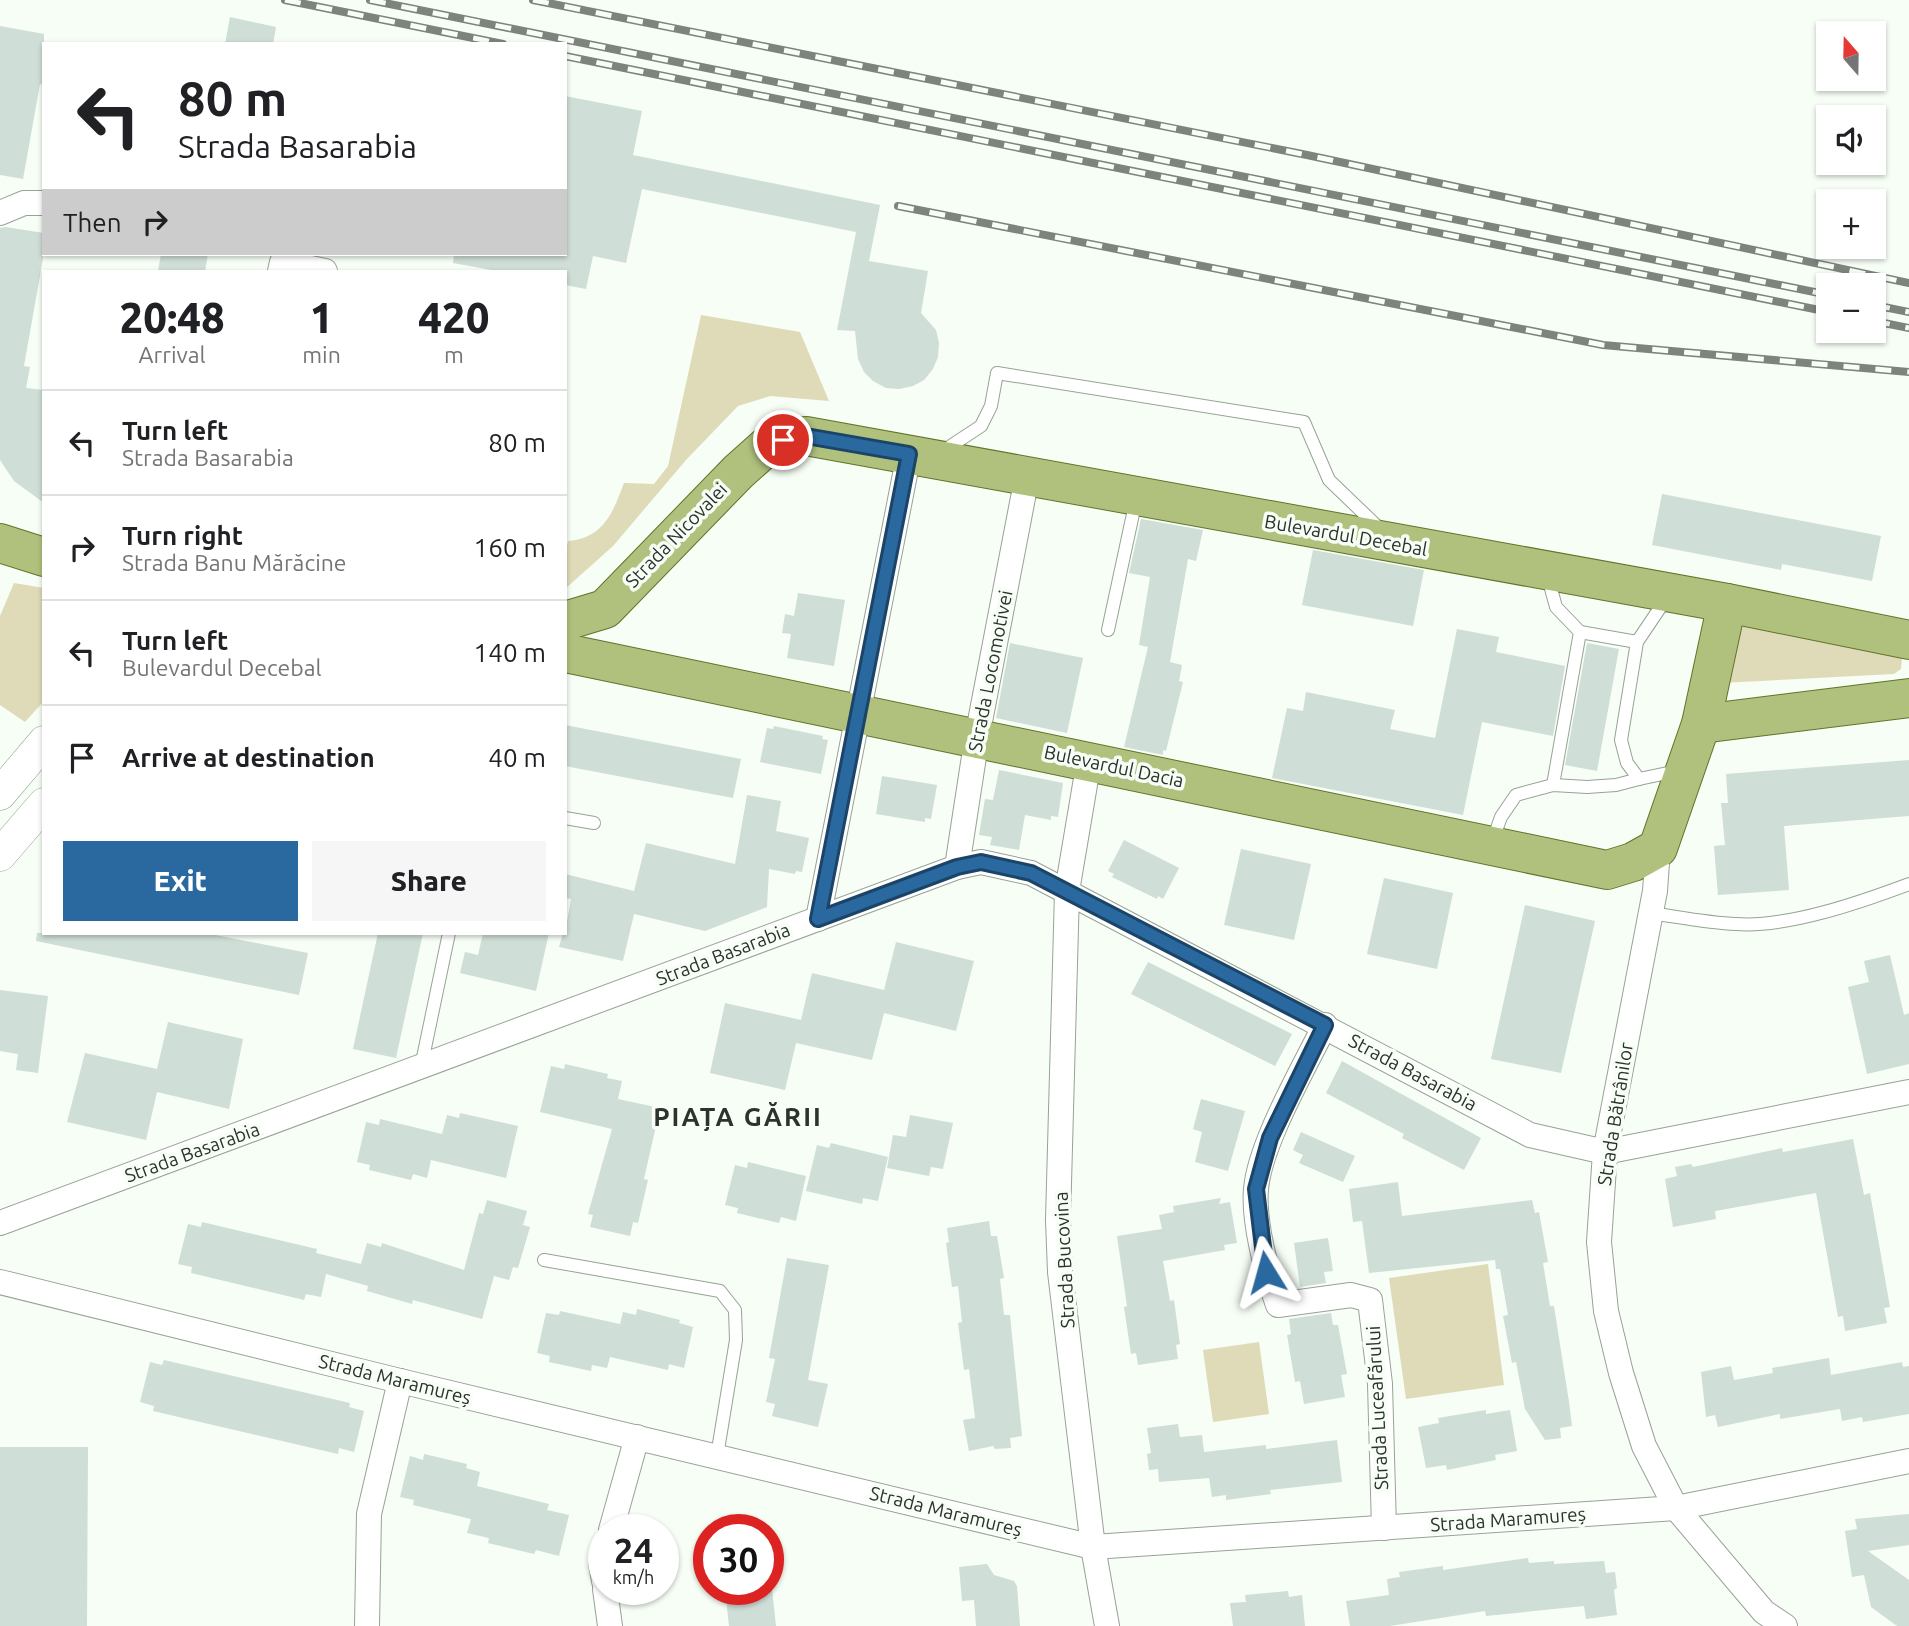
<!DOCTYPE html>
<html lang="en">
<head>
<meta charset="utf-8">
<style>
  :root { --surface:#fff; --page:#f6f6f6; --text:#202124; --muted:#757577; --line:#e0e0e0; --accent:#29699f }
  body { margin:0; font-family:Ubuntu,sans-serif; background:var(--page); color:var(--text); height:100vh; display:flex; flex-direction:column; font-size:26px; white-space:nowrap }
  * { box-sizing:border-box; margin:0 }
  p { font-size:23px; color:var(--muted) }
  .icon { flex:none; width:38px; height:38px; fill:none; stroke:currentColor; stroke-width:2; stroke-linecap:round; stroke-linejoin:round }
  .map { position:relative; flex:1; overflow:hidden }
  .drawer { position:absolute; left:42px; top:270px; width:525px; height:665px; display:flex; flex-direction:column; background:var(--surface); border-radius:0px; box-shadow:0 2px 5px #0004 }
  .drawer>* { flex:none }
  .guide { position:absolute; left:42px; top:42px; width:525px; height:214px; border-radius:0px; box-shadow:0 2px 5px #0004; background:#fff; color:var(--text); overflow:hidden }
  .needle { width:46px; rotate:340deg }
  .tools { position:absolute; left:1816px; top:21px; display:grid; gap:14px }
  .tools a { display:grid; place-items:center; width:70px; height:70px; border-radius:0px; background:var(--surface); box-shadow:0 2px 5px #0004; font-size:35px }
  .speed { position:absolute; left:588px; top:1514px; display:flex; gap:14px; font-size:35px; font-weight:700; text-align:center }
  .speed>* { display:grid; place-content:center; width:91px; height:91px; border-radius:50%; background:var(--surface); box-shadow:0 2px 5px #0004; line-height:1 }
  .speed small { font-size:18px; font-weight:400 }
  .speed .limit { border:10px solid #d22; background:#fff; color:#111 }
  .pin { position:absolute; display:grid; place-items:center; width:60px; height:60px; color:#fff; margin:-30px; border:4px solid #fff; border-radius:50%; box-shadow:0 2px 7px #0007 }
  .me { position:absolute; width:77px; margin:-38px; rotate:352deg; stroke-linejoin:round; filter:drop-shadow(0 0 5px #0008) }
  .turn { display:flex; align-items:center; gap:24px; height:147px; padding:0 21px; font-size:32px }
  .turn .icon { width:91px; height:91px; stroke-width:2.5 }
  .turn b { display:block; font-size:49px; line-height:60px }
  .then { display:flex; align-items:center; height:66px; padding:0 21px; background:#0003; gap:14px; font-size:26px }
  .eta { display:flex; justify-content:space-evenly; align-items:center; height:119px; text-align:center }
  .eta b { font-size:42px; font-weight:800; line-height:49px }
  .action { display:flex; gap:14px; margin-top:auto; padding:14px 21px }
  .action a { flex:1; height:80px; border-radius:0px; background:var(--accent); color:#fff; font-size:28px; font-weight:800; line-height:80px; text-align:center }
  .action a+a { background:var(--page); color:var(--text) }
  ul { padding:0; list-style:none }
  li { display:flex; align-items:center; gap:21px; height:105px; padding:0 21px; border-top:2px solid var(--line) }
  li div { flex:1 }
  li b { display:block; font-size:26px }
  li em { font-style:normal }
  .map>svg:first-child { display:block }
  .green { fill:#dfdbb9 }
  .building { fill:#cfded7 }
  .lines { fill:none; stroke-linecap:round; stroke-linejoin:round }
  .service-casing { stroke:#98a297; stroke-width:14 }
  .minor-casing { stroke:#98a297; stroke-width:26 }
  .tertiary-casing { stroke:#98a297; stroke-width:33 }
  .primary-casing { stroke:#617429; stroke-width:40 }
  .service { stroke:#fff; stroke-width:12 }
  .minor { stroke:#fff; stroke-width:24 }
  .tertiary { stroke:#fff; stroke-width:32 }
  .primary { stroke:#b0c17d; stroke-width:38 }
  .rail-casing { stroke:#7d837d; stroke-width:8 }
  .rail { stroke:#f6fef5; stroke-width:5; stroke-dasharray:16; stroke-linecap:butt }
  .route-casing { stroke:#1b4467; stroke-width:18 }
  .route { stroke:#29699f; stroke-width:12 }
  .labels { text-anchor:middle; stroke-width:7; stroke-linejoin:round; paint-order:stroke }
  .street-label { font-size:19px; fill:#2e322e; stroke:#f6fef5 }
  .district-label { font-size:26px; font-weight:bold; letter-spacing:2px; fill:#2e322e; stroke:#f6fef5 }
</style>
</head>
<body>
<div class="map">
<svg width="1909" height="1626" viewBox="0 0 1909 1626">
  <rect width="100%" height="100%" fill="#f6fef5"/>
  <g class="green">
    <path d="M701 315 800 332 829 401 770 396 738 406 686 460 613 546 565 589V555L568 541C604 538 613 512 624 483L654 484 668 466Z"/>
    <path d="M14 583 44 588V701L25 722 0 705V616Z"/>
    <path d="M1736 621 1902 658 1901 669 1894 674 1721 683Z"/>
    <path d="M1488 1264 1504 1385 1406 1399 1389 1278Z"/>
    <path d="M1259 1342 1269 1414 1213 1422 1203 1350Z"/>
  </g>
  <g class="building">
    <path d="M230 17 276 27 273 44H225Z"/>
    <path d="M0 26 44 34V85L40 84 23 179 0 175Z"/>
    <path d="M565 96 642 111 633 155 880 205 869 261 928 271 921 313 936 330 939 343 938 357 933 369 924 380 913 386 899 389 886 388 873 381 864 372 858 359 855 331 837 330 856 232 642 189 626 263 593 256 586 289 565 285V271H497L453 263 454 254H565Z"/>
    <path d="M5 227 44 233V253L24 366 30 367 26 388 44 390V503L14 481 0 460V228Z"/>
    <path d="M161 254H208L205 271H158Z"/>
    <path d="M1662 494 1881 536 1872 581 1782 564 1781 570 1652 545Z"/>
    <path d="M1141 519 1203 530 1196 561 1188 559 1170 662 1182 665 1179 681 1183 682 1166 751 1163 750V755L1124 747 1148 647 1139 645 1150 577 1129 573Z"/>
    <path d="M1313 550 1424 570 1413 626 1302 605Z"/>
    <path d="M798 593 845 600 834 666 787 658 791 634 782 633 785 614 794 616Z"/>
    <path d="M1457 629 1499 637 1496 652 1565 666 1553 736 1482 722 1463 815 1272 778 1287 708 1303 711 1306 692 1395 710 1390 729 1435 738Z"/>
    <path d="M1010 643 1083 658 1067 733 996 718Z"/>
    <path d="M1587 643 1619 649 1597 771 1565 765Z"/>
    <path d="M565 725 741 759 733 798 565 766Z"/>
    <path d="M774 726 823 736 822 739 828 740 821 774 760 762 767 728 773 729Z"/>
    <path d="M1909 760V816L1784 826 1789 890 1718 895 1714 846 1725 845 1721 803H1728L1726 774Z"/>
    <path d="M999 770 1063 783 1058 817 1051 816V820L1025 815 1019 850 990 845 992 837 979 835 985 799 993 800Z"/>
    <path d="M882 776 937 785 931 819 925 818V822L876 814Z"/>
    <path d="M747 795 781 801 776 831 809 838 802 872 796 871 795 874 769 869 767 907 705 931 634 914 623 961 559 947 563 933H565L571 899 565 898V874L634 891 646 843 735 864Z"/>
    <path d="M1124 840 1179 868 1163 899 1158 896 1157 899 1112 877 1114 874 1108 871Z"/>
    <path d="M1241 849 1311 864 1294 940 1224 925Z"/>
    <path d="M1384 878 1453 893 1437 969 1367 954Z"/>
    <path d="M1525 905 1595 921 1561 1073 1491 1059Z"/>
    <path d="M37 933H205L308 953 299 995 36 941Z"/>
    <path d="M378 933H423L396 1058 353 1049Z"/>
    <path d="M483 933H549L536 991 460 973 465 952 478 955Z"/>
    <path d="M896 942 974 961 956 1031 884 1013 872 1060 796 1043 785 1090 710 1073 725 1003 801 1020 812 973 884 990Z"/>
    <path d="M1890 955 1904 1015 1909 1013V1064L1867 1074 1848 987 1869 982 1864 961Z"/>
    <path d="M1148 962 1292 1034 1275 1066 1131 994Z"/>
    <path d="M0 990 48 996 38 1073 16 1070 18 1054 0 1051Z"/>
    <path d="M168 1022 243 1039 229 1109 157 1092 146 1140 67 1122 85 1053 157 1069Z"/>
    <path d="M1342 1061 1481 1138 1464 1170 1402 1138 1404 1134 1326 1093Z"/>
    <path d="M565 1064 608 1074 607 1078 622 1081 618 1099 660 1108 644 1179 648 1180 638 1223 633 1222 630 1236 590 1227 593 1215 588 1214 612 1129 540 1112 551 1066 564 1069Z"/>
    <path d="M1201 1099 1245 1111 1228 1171 1195 1162 1202 1132 1193 1129Z"/>
    <path d="M460 1113 518 1126 506 1178 431 1160 427 1178 413 1174 411 1180 369 1170 370 1165 357 1162 366 1122 379 1125 380 1119 442 1134 447 1115 459 1118Z"/>
    <path d="M910 1115 953 1123 943 1169 931 1167 929 1176 887 1168 893 1135 906 1137Z"/>
    <path d="M1301 1132 1355 1156 1343 1182 1299 1163 1303 1155 1293 1150Z"/>
    <path d="M1853 1139 1864 1195 1870 1193 1890 1307 1884 1308 1887 1323 1845 1331 1843 1316 1838 1317 1816 1193 1715 1211 1716 1219 1673 1227 1665 1179 1677 1176 1675 1167 1691 1164 1693 1167 1782 1148 1783 1152Z"/>
    <path d="M831 1143 888 1157 878 1201 863 1198 862 1204 806 1191 817 1145 829 1148Z"/>
    <path d="M748 1162 806 1176 796 1221 781 1217 779 1223 737 1213 738 1208 725 1205 735 1165 747 1168Z"/>
    <path d="M1398 1182 1402 1216 1532 1200 1535 1213 1539 1212 1548 1262 1543 1263 1550 1306H1554L1569 1402 1572 1426 1560 1428 1561 1438 1545 1440 1525 1409 1516 1362 1512 1363 1503 1316 1508 1315 1500 1269H1496L1495 1260 1369 1273 1362 1221 1353 1222 1349 1189Z"/>
    <path d="M1221 1198 1219 1204 1230 1202 1237 1243 1224 1245 1225 1250 1163 1261 1170 1301 1174 1300 1180 1344 1176 1345 1178 1359 1138 1365 1136 1353 1131 1354 1124 1307 1127 1306 1117 1236 1162 1229 1159 1215 1174 1212 1173 1206Z"/>
    <path d="M487 1200 527 1211 523 1225 530 1227 518 1268 513 1267 509 1280 494 1276 482 1319 413 1300 412 1304 367 1291 368 1286 326 1274 321 1297 306 1294 304 1300 191 1273 192 1267 178 1264 188 1224 201 1227 202 1222 317 1249 316 1253 361 1264 367 1243 381 1247 382 1243 464 1270 479 1213 483 1214Z"/>
    <path d="M989 1221 991 1236H997L1004 1278 1000 1279 1004 1315H1010L1022 1436 1010 1438 1011 1448 995 1449 993 1446 969 1451 963 1420 975 1418 969 1369 964 1370 958 1323 962 1322 958 1286 952 1287 946 1243 949 1242 947 1228Z"/>
    <path d="M1328 1238 1333 1271 1324 1272 1326 1283 1300 1287 1294 1243Z"/>
    <path d="M787 1258 829 1265 808 1380 828 1384 818 1427 772 1416 775 1404 766 1402 775 1359 769 1358Z"/>
    <path d="M637 1309 680 1320 679 1323 693 1327 684 1368 669 1364 668 1370 610 1357 607 1368 592 1365 591 1371 549 1362 550 1356 537 1353 546 1313 559 1315 560 1311 620 1324 623 1312 636 1315Z"/>
    <path d="M1331 1313 1333 1325H1338L1347 1374 1341 1375 1345 1397 1304 1404 1300 1381 1295 1382 1287 1335 1291 1334 1289 1319Z"/>
    <path d="M1829 1358 1831 1375 1902 1362 1903 1367 1909 1366V1414L1863 1422 1862 1417 1842 1421 1840 1409 1780 1419V1414L1718 1427 1715 1415 1706 1417 1701 1372 1731 1366 1734 1380 1773 1373 1772 1368Z"/>
    <path d="M164 1360 350 1403 349 1407 364 1411 354 1452 339 1448 338 1454 153 1411 154 1406 140 1402 150 1362 162 1365Z"/>
    <path d="M1486 1410V1414L1510 1410 1517 1451 1495 1455 1496 1460 1447 1470 1446 1465 1426 1468 1418 1427 1439 1423 1438 1418Z"/>
    <path d="M1178 1424 1180 1437 1202 1435 1204 1452 1266 1445V1449L1337 1440 1342 1482 1270 1490 1271 1494 1226 1500V1495L1212 1497 1209 1478 1159 1482 1158 1469 1149 1470 1147 1454 1151 1453 1147 1428Z"/>
    <path d="M0 1447H88L87 1626H0Z"/>
    <path d="M424 1454 467 1464 466 1468 480 1472 477 1486 549 1504 547 1510 569 1515 559 1556 536 1550 534 1554 488 1543 489 1538 467 1533 471 1519 413 1505 414 1500 400 1497 410 1456 423 1460Z"/>
    <path d="M1909 1514V1545L1868 1551 1909 1580V1626H1897L1871 1607 1864 1575 1852 1577 1845 1531 1857 1529 1855 1519Z"/>
    <path d="M1528 1558 1529 1563 1554 1561V1564L1604 1561 1606 1573 1615 1572 1617 1588 1614 1590 1617 1615 1586 1619 1584 1606 1486 1616 1485 1611 1390 1626H1350L1346 1601 1389 1595 1387 1579 1400 1577 1399 1572 1443 1566V1570Z"/>
    <path d="M987 1564 994 1575 1014 1581 1017 1586 1020 1626H976L974 1600 962 1601 959 1567Z"/>
    <path d="M725 1589H772L776 1626H729Z"/>
    <path d="M1288 1591 1289 1597 1302 1595 1305 1626H1233L1230 1603 1246 1602 1245 1595Z"/>
  </g>
  <g class="lines">
    <defs>
      <g id="service">
        <path d="M943 451 981 426 991 406 997 373 1304 422 1329 480 1380 529"/>
        <path d="M1547 574 1556 607 1580 632 1553 785"/>
        <path d="M1666 599 1637 642 1621 740 1627 763 1639 779 1677 771"/>
        <path d="M1108 630 1136 500"/>
        <path d="M1580 632 1637 642"/>
        <path d="M565 818 594 823"/>
        <path d="M1492 842 1501 817 1516 795 1553 785 1587 787 1616 785 1639 779"/>
        <path d="M1651 913C1679 917 1708 923 1736 924 1787 928 1861 902 1909 884"/>
        <path d="M421 1067 449 933"/>
        <path d="M544 1260 720 1291 735 1310 736 1340 717 1456"/>
      </g>
      <g id="minor">
        <path d="M0 213 24 203H44"/>
        <path d="M280 271 282 262 325 271"/>
        <path d="M1089 761 1067 891 1058 1220 1060 1272 1093 1547 1107 1626"/>
        <path d="M1658 848 1655 891 1605 1152 1599 1242 1606 1311 1621 1373 1644 1446 1676 1508 1764 1612 1785 1626"/>
        <path d="M957 867 977 737 1027 477"/>
        <path d="M818 919 909 454"/>
        <path d="M1325 1025C1304 1068 1260 1143 1256 1189 1253 1221 1267 1275 1278 1305L1351 1295 1370 1300 1380 1384 1384 1528"/>
        <path d="M0 1223 957 867 981 862 1031 873 1530 1135 1605 1152 1909 1092"/>
        <path d="M0 1282 400 1381 1093 1547 1676 1508 1909 1461"/>
        <path d="M611 1530 637 1437"/>
        <path d="M604 1554 601 1563 604 1581"/>
        <path d="M605 1589 610 1626"/>
        <path d="M367 1626 369 1514 400 1381"/>
      </g>
      <g id="tertiary">
        <path d="M0 794 44 742"/>
        <path d="M0 855 44 804"/>
      </g>
      <g id="primary">
        <path d="M0 543 44 557"/>
        <path d="M565 621 605 609 738 472 766 447 783 440 806 436 1727 603 1909 640"/>
        <path d="M565 653 1607 870 1633 862 1658 848 1701 724 1727 603"/>
        <path d="M1701 724 1909 698"/>
      </g>
    </defs>
    <use href="#service" class="service-casing"/>
    <use href="#minor" class="minor-casing"/>
    <use href="#tertiary" class="tertiary-casing"/>
    <use href="#primary" class="primary-casing"/>
    <use href="#service" class="service"/>
    <use href="#minor" class="minor"/>
    <use href="#tertiary" class="tertiary"/>
    <use href="#primary" class="primary"/>
    <defs>
      <g id="rail">
        <path d="M285 0 503 44"/>
        <path d="M370 0 1829 295"/>
        <path d="M533 0 1307 155 1909 283"/>
        <path d="M565 56 1829 312"/>
        <path d="M898 206 1603 345 1909 372"/>
        <path d="M1874 305 1909 312"/>
        <path d="M1874 321 1909 328"/>
      </g>
    </defs>
    <use href="#rail" class="rail-casing"/>
    <use href="#rail" class="rail"/>
  </g>
  <g class="lines">
    <defs>
      <path id="route" d="M783 440 806 436 909 454 818 919 957 867 981 862 1031 873 1325 1025 1270 1138 1256 1189 1266 1272"/>
    </defs>
    <use href="#route" class="route-casing"/>
    <use href="#route" class="route"/>
  </g>
  <g class="labels">
    <g class="street-label">
      <text transform="translate(676 535) rotate(-46)" y="7">Strada Nicovalei</text>
      <text transform="translate(1346 535) rotate(10)" y="7">Bulevardul Decebal</text>
      <text transform="translate(990 671) rotate(-79)" y="7">Strada Locomotivei</text>
      <text transform="translate(1114 766) rotate(12)" y="7">Bulevardul Dacia</text>
      <text transform="translate(723 954) rotate(-21)" y="7">Strada Basarabia</text>
      <text transform="translate(1413 1072) rotate(28)" y="7">Strada Basarabia</text>
      <text transform="translate(1615 1114) rotate(-81)" y="7">Strada Bătrânilor</text>
      <text transform="translate(192 1152) rotate(-20)" y="7">Strada Basarabia</text>
      <text transform="translate(1064 1260) rotate(-93)" y="7">Strada Bucovina</text>
      <text transform="translate(395 1379) rotate(14)" y="7">Strada Maramureș</text>
      <text transform="translate(1377 1408) rotate(-93)" y="7">Strada Luceafărului</text>
      <text transform="translate(946 1511) rotate(14)" y="7">Strada Maramureș</text>
      <text transform="translate(1508 1519) rotate(-4)" y="7">Strada Maramureș</text>
    </g>
    <g class="district-label">
      <text x="738" y="1126">PIAȚA GĂRII</text>
    </g>
  </g>
</svg>
<div class="tools">
<a><svg class="needle" viewBox="-14 -14 28 28"><path d="M0-13l5 13h-10z" fill="#e53935"/><path d="M0 13l5-13h-10z" fill="#757577"/></svg></a>
<a><svg class="icon" aria-label="sound" viewBox="0 0 24 24"><path d="M4 9h4l5-4v14l-5-4H4zM17 9q2 3 0 6"/></svg></a>
<a>+</a>
<a>−</a>
</div>
<div class="speed"><div>24<small>km/h</small></div><div class="limit">30</div></div>
<div class="pin" style="left:783px;top:440px;background:#d93025"><svg class="icon" aria-label="arrive" viewBox="0 0 24 24"><path d="M6 21V4h12l-3 4 3 4H6"/></svg></div>
<svg class="me" style="left:1266px;top:1272px" viewBox="-20 -20 40 40"><path d="M0-17L14 15 0 8-14 15z" fill="#29699f" stroke="#fff" stroke-width="4"/></svg>
<div class="guide">
<div class="turn"><svg class="icon" aria-label="left" viewBox="0 0 24 24"><path d="M17 20v-9H6M10 6l-5 5 5 5"/></svg><div><b>80 m</b>Strada Basarabia</div></div>
<div class="then">Then<svg class="icon" aria-label="right" viewBox="0 0 24 24"><path d="M7 20v-9h11M14 6l5 5-5 5"/></svg></div>
</div>
<section class="drawer">
<div class="eta">
<div><b>20:48</b><p>Arrival</p></div>
<div><b>1</b><p>min</p></div>
<div><b>420</b><p>m</p></div>
</div>
<ul>
<li><svg class="icon" aria-label="left" viewBox="0 0 24 24"><path d="M17 20v-9H6M10 6l-5 5 5 5"/></svg><div><b>Turn left</b><p>Strada Basarabia</p></div><em>80 m</em></li>
<li><svg class="icon" aria-label="right" viewBox="0 0 24 24"><path d="M7 20v-9h11M14 6l5 5-5 5"/></svg><div><b>Turn right</b><p>Strada Banu Mărăcine</p></div><em>160 m</em></li>
<li><svg class="icon" aria-label="left" viewBox="0 0 24 24"><path d="M17 20v-9H6M10 6l-5 5 5 5"/></svg><div><b>Turn left</b><p>Bulevardul Decebal</p></div><em>140 m</em></li>
<li><svg class="icon" aria-label="arrive" viewBox="0 0 24 24"><path d="M6 21V4h12l-3 4 3 4H6"/></svg><div><b>Arrive at destination</b></div><em>40 m</em></li>
</ul>
<div class="action"><a>Exit</a><a>Share</a></div>
</section>
</div>
</body>
</html>
